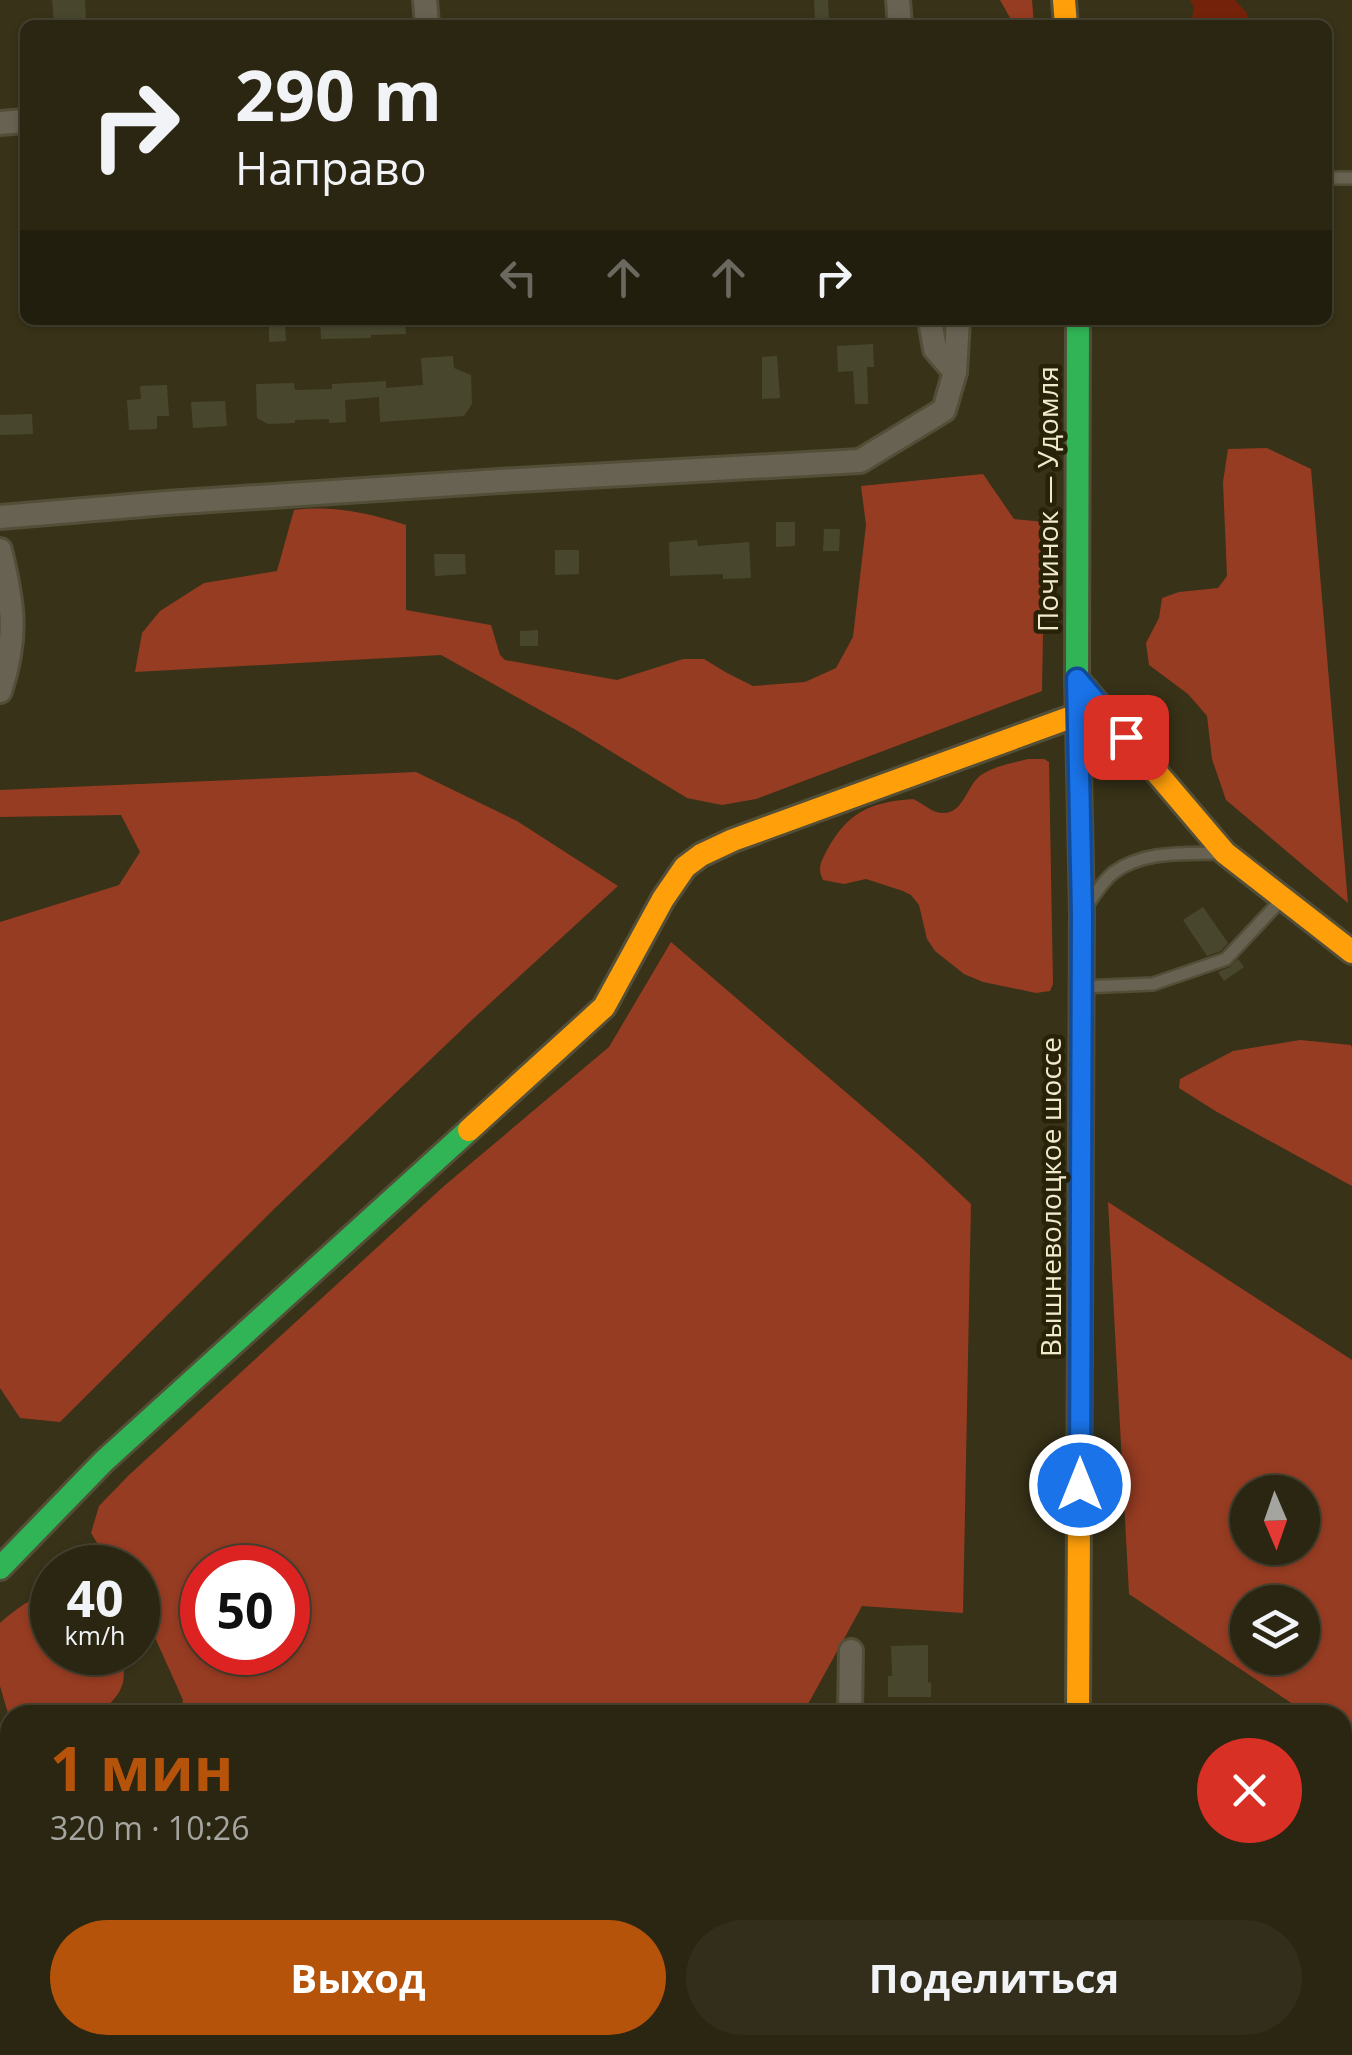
<!DOCTYPE html>
<html lang="ru">
<head>
<meta charset="utf-8">
<style>
  :root { --surface:#2a2612; --page:#322e1b; --text:#f1f3f6; --muted:#a5a59f; --line:#464332; --accent:#b45309 }
  body { margin:0; font-family:"Open Sans",sans-serif; background:var(--page); color:var(--text); height:100vh; display:flex; flex-direction:column; font-size:38px; white-space:nowrap }
  * { box-sizing:border-box; margin:0 }
  p { font-size:32px; color:var(--muted) }
  .icon { flex:none; width:55px; height:55px; fill:none; stroke:currentColor; stroke-width:2; stroke-linecap:round; stroke-linejoin:round }
  .map { position:relative; flex:1; overflow:hidden }
  .details { position:absolute; left:0px; top:1705px; width:1352px; height:350px; display:flex; flex-direction:column; background:var(--surface); border-radius:30px 30px 0 0; box-shadow:0 2px 8px #0004,0 0 0 2px var(--line) }
  .details>* { flex:none }
  .guide { position:absolute; left:20px; top:20px; width:1312px; height:305px; border-radius:15px; box-shadow:0 2px 8px #0004,0 0 0 2px var(--line); background:#2a2612; color:var(--text); overflow:hidden }
  .needle { width:65px; rotate:178deg }
  .fabs { position:absolute; left:1230px; top:1475px; display:grid; gap:20px }
  .fabs a { display:grid; place-items:center; width:90px; height:90px; border-radius:50%; background:var(--surface); box-shadow:0 2px 8px #0004,0 0 0 2px var(--line); font-size:50px }
  .speed { position:absolute; left:30px; top:1545px; display:flex; gap:20px; font-size:50px; font-weight:700; text-align:center }
  .speed>* { display:grid; place-content:center; width:130px; height:130px; border-radius:50%; background:var(--surface); box-shadow:0 2px 8px #0004,0 0 0 2px var(--line); line-height:1 }
  .speed small { font-size:25px; font-weight:400 }
  .speed .limit { border:15px solid #d22; background:#fff; color:#111 }
  .pin { position:absolute; display:grid; place-items:center; width:85px; height:85px; color:#fff; margin:-42px; border-radius:20px; box-shadow:0 5px 15px #0006 }
  .me { position:absolute; width:110px; margin:-55px; rotate:0deg; stroke-linejoin:round; filter:drop-shadow(0 0 8px #0008) }
  .turn { display:flex; align-items:center; gap:35px; height:210px; padding:0 50px; font-size:45px }
  .turn .icon { width:130px; height:130px; stroke-width:2.5 }
  .turn b { display:block; font-size:70px; line-height:85px }
  .lanes { display:flex; align-items:center; height:95px; padding:0 50px; background:#0003; justify-content:center; gap:50px; direction:ltr }
  .lanes .off { opacity:.35 }
  .round { display:grid; place-items:center; flex:none; width:105px; height:105px; border-radius:52px; background:var(--page) }
  .overview { display:flex; align-items:center; justify-content:space-between; height:170px; padding:0 50px }
  h1 { font-size:60px; font-weight:700; line-height:75px; color:var(--accent) }
  .cta { display:flex; gap:20px; margin-top:auto; padding:20px 50px }
  .cta a { flex:1; height:115px; border-radius:60px; background:var(--accent); color:#fff; font-size:40px; font-weight:700; line-height:115px; text-align:center }
  .cta a+a { background:var(--page); color:var(--text) }
  .map>svg:first-child { display:block }
  .green { fill:#74230a }
  .forest { fill:#963c22; fill-rule:evenodd }
  .building { fill:#48472e }
  .lines { fill:none; stroke-linecap:round; stroke-linejoin:round }
  .lane-casing { stroke:#534e37; stroke-width:16 }
  .street-casing { stroke:#534e37; stroke-width:28 }
  .fast-casing { stroke:#534e37; stroke-width:28 }
  .slow-casing { stroke:#534e37; stroke-width:28 }
  .lane { stroke:#676251; stroke-width:11 }
  .street { stroke:#676251; stroke-width:22 }
  .fast { stroke:#30b455; stroke-width:22 }
  .slow { stroke:#ff9f0a; stroke-width:22 }
  .route-casing { stroke:#114b97; stroke-width:25 }
  .route { stroke:#1a73e8; stroke-width:18 }
  .labels { text-anchor:middle; stroke-width:9; stroke-linejoin:round; paint-order:stroke }
  .street-label { font-size:28px; fill:#f2eacc; stroke:#282209 }
</style>
</head>
<body>
<div class="map">
<svg width="1352" height="2055" viewBox="0 0 1352 2055">
  <rect width="100%" height="100%" fill="#383218"/>
  <path class="green" d="M1190 0H1235C1242 9 1252 12 1246 25H1191L1194 7Z"/>
  <g class="forest">
    <path d="M1000 0H1032L1034 25H1014Z"/>
    <path d="M1267 448 1311 469 1348 903 1226 800 1212 759 1207 716 1188 694 1149 665 1146 643 1159 618 1162 598 1179 592 1218 588 1227 576 1223 482 1228 449Z"/>
    <path d="M983 474 1014 519 1045 522 1042 691 756 799 722 805 687 798 576 730 441 655 135 672 142 633 160 611 204 583 277 571 294 510C333 505 369 513 406 525V610L491 625 500 655 505 660 617 680 683 659H704L727 673 753 686 805 682 836 668 853 637 866 525 861 486Z"/>
    <path d="M1028 759H1044L1049 762 1053 984 1050 991 1036 993 983 982 964 974 935 951 927 939 919 905 911 895 903 891 866 879 844 884 823 880C817 868 821 862 827 850 848 812 870 802 913 799 923 803 932 813 942 813 964 814 966 786 981 775 995 766 1012 763 1028 759Z"/>
    <path d="M416 772 517 821 618 886 474 1018 274 1209 60 1422 20 1418 0 1388V922L119 885 140 852 121 815 0 817V790Z"/>
    <path d="M671 942 919 1155 971 1204 963 1613 862 1606 802 1715H180L183 1700 157 1642 138 1610V1568L112 1567 91 1533 99 1506 129 1475 444 1186 609 1047ZM202 1568H288V1652H202Z"/>
    <path d="M1300 1040 1351 1045 1352 1048V1186L1217 1112 1179 1088 1180 1079 1233 1051Z"/>
    <path d="M1108 1202 1352 1360V1918L1342 1912V1715H1309L1129 1594ZM1248 1492H1302V1548H1248ZM1248 1602H1302V1658H1248Z"/>
    <path d="M52 1591V1652L120 1653C130 1684 120 1696 97 1715H70L60 1704 47 1715H10V1720L0 1686V1623C14 1610 34 1596 52 1591Z"/>
    <path d="M1352 2029V2055H1241V2048L1245 2045H1328L1330 2047 1342 2045 1343 2040 1351 2034Z"/>
  </g>
  <g class="building">
    <path d="M52 0H85L86 21 54 23Z"/>
    <path d="M814 0H828L829 19 815 20Z"/>
    <path d="M320 320H405L406 334 371 335V338L321 339Z"/>
    <path d="M285 321 286 341 269 342V322Z"/>
    <path d="M873 344 874 367H867L868 404H855L853 371 838 372 837 346Z"/>
    <path d="M453 356 454 368 471 375 472 404 464 416 380 422 379 397 345 400 346 422 329 423V419L295 420V423L268 424 257 418 256 384 294 383 295 390 332 389V384L386 381V388L423 385 421 358Z"/>
    <path d="M777 356 780 398 762 399V357Z"/>
    <path d="M167 385 169 416H157V429L129 430 127 400 141 399 140 386Z"/>
    <path d="M225 401 227 426 193 428 191 402Z"/>
    <path d="M32 414 33 434 0 435V415Z"/>
    <path d="M776 522H795V546L776 547Z"/>
    <path d="M824 529H840L839 551H823Z"/>
    <path d="M697 540 698 546 749 542 751 578 723 579V574L670 576 669 542Z"/>
    <path d="M555 550H579V574L555 575Z"/>
    <path d="M434 554H465L466 574 435 576Z"/>
    <path d="M538 630V646H520V631Z"/>
    <path d="M1203 907 1228 943 1221 951 1207 956 1183 920Z"/>
    <path d="M1238 959 1244 967 1224 981 1218 972 1230 967Z"/>
    <path d="M928 1645V1683L931 1682V1697H888V1676H892L891 1646Z"/>
  </g>
  <g class="lines">
    <defs>
      <g id="lane">
        <path d="M1328 178H1352"/>
        <path d="M1088 904C1095 894 1103 881 1113 873 1144 850 1185 854 1221 853"/>
        <path d="M1082 987 1153 984 1226 959 1282 899"/>
      </g>
      <g id="street">
        <path d="M425 0 427 25"/>
        <path d="M898 0 900 25"/>
        <path d="M0 123 25 121"/>
        <path d="M930 320 935 349 955 372"/>
        <path d="M0 517 166 503 499 481 860 461 944 410 955 372 958 320"/>
        <path d="M0 550C13 604 18 636 0 691"/>
        <path d="M850 1715 851 1651"/>
        <path d="M0 1876 10 1889"/>
        <path d="M124 2045 132 2055"/>
        <path d="M853 2045V2055"/>
      </g>
      <g id="fast">
        <path d="M1078 320 1077 679 1082 913 1081 1132"/>
        <path d="M0 1568 104 1461 469 1130"/>
      </g>
      <g id="slow">
        <path d="M1064 0 1066 25"/>
        <path d="M1077 679 1225 853 1352 952"/>
        <path d="M469 1130 604 1007 663 899 685 867 701 855 733 840 1077 715"/>
        <path d="M1078 1715 1081 1132"/>
        <path d="M1077 2045V2055"/>
      </g>
    </defs>
    <use href="#lane" class="lane-casing"/>
    <use href="#street" class="street-casing"/>
    <use href="#fast" class="fast-casing"/>
    <use href="#slow" class="slow-casing"/>
    <use href="#lane" class="lane"/>
    <use href="#street" class="street"/>
    <use href="#fast" class="fast"/>
    <use href="#slow" class="slow"/>
  </g>
  <g class="lines">
    <defs>
      <path id="route" d="M1080 1485 1082 913 1077 679 1126 737"/>
    </defs>
    <use href="#route" class="route-casing"/>
    <use href="#route" class="route"/>
  </g>
  <g class="labels">
    <g class="street-label">
      <text transform="translate(1048 499) rotate(-90)" y="10">Починок — Удомля</text>
      <text transform="translate(1051 1197) rotate(-90)" y="10">Вышневолоцкое шоссе</text>
    </g>
  </g>
</svg>
<div class="fabs">
<a><svg class="needle" viewBox="-14 -14 28 28"><path d="M0-13l5 13h-10z" fill="#e53935"/><path d="M0 13l5-13h-10z" fill="#a5a59f"/></svg></a>
<a><svg class="icon" aria-label="layers" viewBox="0 0 24 24"><path d="M12 4l9 5-9 5-9-5zM3 14l9 5 9-5"/></svg></a>
</div>
<div class="speed"><div>40<small>km/h</small></div><div class="limit">50</div></div>
<div class="pin" style="left:1126px;top:737px;background:#d93025"><svg class="icon" aria-label="arrive" viewBox="0 0 24 24"><path d="M6 21V4h12l-3 4 3 4H6"/></svg></div>
<svg class="me" style="left:1080px;top:1485px" viewBox="-20 -20 40 40"><circle r="17" fill="#1a73e8" stroke="#fff" stroke-width="3"/><path d="M0-11L8 9 0 5-8 9z" fill="#fff"/></svg>
<div class="guide">
<div class="turn"><svg class="icon" aria-label="right" viewBox="0 0 24 24"><path d="M7 20v-9h11M14 6l5 5-5 5"/></svg><div><b>290 m</b>Направо</div></div>
<div class="lanes"><svg class="icon off" aria-label="left" viewBox="0 0 24 24"><path d="M17 20v-9H6M10 6l-5 5 5 5"/></svg><svg class="icon off" aria-label="ahead" viewBox="0 0 24 24"><path d="M12 20V5M6 11l6-6 6 6"/></svg><svg class="icon off" aria-label="ahead" viewBox="0 0 24 24"><path d="M12 20V5M6 11l6-6 6 6"/></svg><svg class="icon" aria-label="right" viewBox="0 0 24 24"><path d="M7 20v-9h11M14 6l5 5-5 5"/></svg></div>
</div>
<section class="details">
<div class="overview"><div><h1>1 мин</h1><p>320 m · 10:26</p></div><a class="round" style="background:#d93025;color:#fff"><svg class="icon" aria-label="close" viewBox="0 0 24 24"><path d="M6 6l12 12M18 6L6 18"/></svg></a></div>
<div class="cta"><a>Выход</a><a>Поделиться</a></div>
</section>
</div>
</body>
</html>
